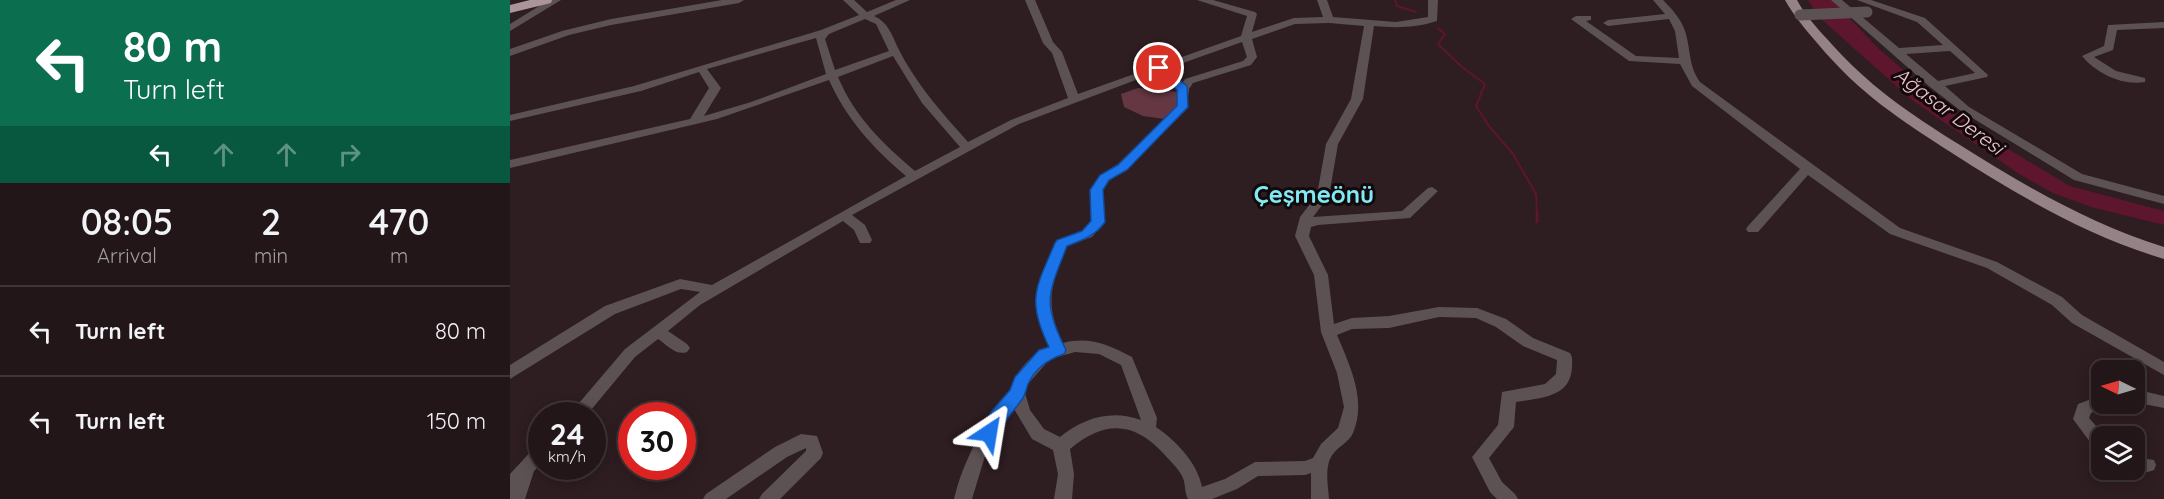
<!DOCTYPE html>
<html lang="en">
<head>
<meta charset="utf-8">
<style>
  :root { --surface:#221619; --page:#2a1f22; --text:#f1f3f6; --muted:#a29fa2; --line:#3f3538 }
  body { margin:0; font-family:Quicksand,sans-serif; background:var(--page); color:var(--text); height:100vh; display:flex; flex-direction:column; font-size:22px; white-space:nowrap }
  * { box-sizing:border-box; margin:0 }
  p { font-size:20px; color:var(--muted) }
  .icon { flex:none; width:33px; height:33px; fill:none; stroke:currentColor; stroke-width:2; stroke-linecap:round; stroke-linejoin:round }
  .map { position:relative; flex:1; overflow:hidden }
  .drawer { display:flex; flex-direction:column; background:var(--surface); width:510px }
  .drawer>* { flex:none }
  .guide { background:#0b6e4f; color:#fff; overflow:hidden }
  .needle { width:39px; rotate:275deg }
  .tools { position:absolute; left:1581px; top:360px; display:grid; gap:12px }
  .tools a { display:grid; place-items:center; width:54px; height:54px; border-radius:12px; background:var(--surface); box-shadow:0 3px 15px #0003,0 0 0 2px var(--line); font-size:30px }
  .speed { position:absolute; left:18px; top:402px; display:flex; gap:12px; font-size:30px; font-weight:700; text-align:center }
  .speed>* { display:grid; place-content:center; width:78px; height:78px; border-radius:50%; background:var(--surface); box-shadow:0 3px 15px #0003,0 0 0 2px var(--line); line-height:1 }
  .speed small { font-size:15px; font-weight:400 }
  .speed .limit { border:9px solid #d22; background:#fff; color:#111 }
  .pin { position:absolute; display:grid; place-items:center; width:51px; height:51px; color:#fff; margin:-26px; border:3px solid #fff; border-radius:50%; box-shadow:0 2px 6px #0007 }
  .me { position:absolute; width:66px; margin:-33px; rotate:33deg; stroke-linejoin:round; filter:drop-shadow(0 0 4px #0008) }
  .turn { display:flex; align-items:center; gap:21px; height:126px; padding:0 24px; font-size:27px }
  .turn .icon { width:78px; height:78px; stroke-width:2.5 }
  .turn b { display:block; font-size:42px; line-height:51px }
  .lanes { display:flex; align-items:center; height:57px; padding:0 24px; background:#0003; justify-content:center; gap:30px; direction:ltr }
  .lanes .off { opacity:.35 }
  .eta { display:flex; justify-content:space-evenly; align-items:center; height:102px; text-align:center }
  .eta b { font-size:36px; font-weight:600; line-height:42px }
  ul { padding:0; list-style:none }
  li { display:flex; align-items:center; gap:18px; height:90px; padding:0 24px; border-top:2px solid var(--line) }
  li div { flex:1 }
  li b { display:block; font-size:22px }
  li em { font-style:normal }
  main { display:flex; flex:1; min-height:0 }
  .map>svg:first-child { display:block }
  .green { fill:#643742 }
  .water { fill:#5e152e }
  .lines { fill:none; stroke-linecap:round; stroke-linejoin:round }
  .stream-far1 { stroke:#5e152e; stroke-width:2 }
  .stream { stroke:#5e152e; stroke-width:3 }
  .minor { fill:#5c5254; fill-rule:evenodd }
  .major { fill:#958286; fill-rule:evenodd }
  .highway { fill:#ac959a; fill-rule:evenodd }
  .minor-bridge { stroke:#5c5254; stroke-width:11 }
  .route { fill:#1a73e8; stroke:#114b97; stroke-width:1.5 }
  .labels { text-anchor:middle; stroke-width:6; stroke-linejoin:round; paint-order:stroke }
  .water-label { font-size:20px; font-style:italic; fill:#f2c4cd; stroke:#11090b }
  .district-label { font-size:24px; font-weight:bold; fill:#80ebf5; stroke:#11090b }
</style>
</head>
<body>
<main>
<section class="drawer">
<div class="guide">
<div class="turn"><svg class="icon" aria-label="left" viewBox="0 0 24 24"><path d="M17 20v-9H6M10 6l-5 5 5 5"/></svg><div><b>80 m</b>Turn left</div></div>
<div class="lanes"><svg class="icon" aria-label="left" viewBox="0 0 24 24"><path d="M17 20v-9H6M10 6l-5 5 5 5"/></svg><svg class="icon off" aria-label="ahead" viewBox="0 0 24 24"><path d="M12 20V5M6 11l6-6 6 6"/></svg><svg class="icon off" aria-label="ahead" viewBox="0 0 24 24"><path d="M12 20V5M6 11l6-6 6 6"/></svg><svg class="icon off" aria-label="right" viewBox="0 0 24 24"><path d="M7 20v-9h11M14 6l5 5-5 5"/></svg></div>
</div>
<div class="eta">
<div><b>08:05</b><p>Arrival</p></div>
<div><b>2</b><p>min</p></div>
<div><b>470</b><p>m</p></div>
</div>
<ul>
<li><svg class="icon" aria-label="left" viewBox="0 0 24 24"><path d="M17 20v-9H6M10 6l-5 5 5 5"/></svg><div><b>Turn left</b></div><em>80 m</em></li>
<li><svg class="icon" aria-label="left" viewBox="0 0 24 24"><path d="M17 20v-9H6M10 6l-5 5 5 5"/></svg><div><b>Turn left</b></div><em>150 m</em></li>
</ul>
</section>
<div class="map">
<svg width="1654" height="499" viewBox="0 0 1654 499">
  <rect width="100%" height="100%" fill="#2e1d21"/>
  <path class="green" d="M628 88 669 92 668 107 654 119 633 116 614 107 611 94Z"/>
  <path class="water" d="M1298 0H1322L1369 49 1427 99 1485 141 1560 186 1654 211V225L1581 207 1543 193 1509 174 1402 100 1309 17Z"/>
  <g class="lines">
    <g class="stream-far1">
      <path d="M885 0 887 6 906 12"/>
      <path d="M928 28 935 34 928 44 952 67 975 84 966 106 979 126 1003 154 1026 194 1027 214"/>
    </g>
    <path class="stream" d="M1027 212V222"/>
    <g class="minor">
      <path d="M39 0H51L0 31V24Z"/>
      <path d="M212 0H234L229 3 101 25 59 35 0 56V49L52 31 101 19Z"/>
      <path d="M333 0H344L357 12 386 0H400L364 16C378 22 382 35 388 48 406 84 432 113 458 142L501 120 558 98 542 53 533 43 515 0H525L543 42 552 52 568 94 731 36 737 16 687 0H703L745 12 747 14 742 32 784 18 813 17 807 0H817L823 17 886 22 918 17V0H928L927 21C905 28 886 28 864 26L853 99 828 144 819 196 803 217 892 211 918 188 922 187 928 191 900 218 808 225 801 227 799 236 818 275 824 324 842 318 879 316 929 307 967 308 996 319 1023 338 1060 353C1063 358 1062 361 1062 367 1061 398 1029 398 1006 402L1004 427 979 458 992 482 1005 494 1008 499H987L980 492 962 457 988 425 992 392 1035 384 1046 374 1047 360 1013 346 986 327 966 318 929 317 879 328 842 329 827 335C840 366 857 400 843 433 839 442 829 446 823 454 814 466 818 484 819 499H801V473L795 475 748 476 727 489 702 499H678C674 492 676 483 672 476 668 468 660 461 654 454 624 421 594 420 560 449L564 474 562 499H544L548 474 543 450 522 439 504 409 475 456 462 499H444C454 458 473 426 498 393 502 388 502 381 506 376 514 364 526 350 540 347 519 302 526 286 545 243L547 240 572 231 581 221V190L590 175 608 164 667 106V90L647 72 509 124 342 215 355 225 362 240 360 243H350L344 230 333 221 190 305 158 331 177 344 180 348 177 352C166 356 157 345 148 339L125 357 76 416H58L115 349 190 292 171 289 105 314 0 379V365L95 306 170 279 202 285 396 176C363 148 337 120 319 80L207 119 0 168V160L180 119 199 88 189 72 131 91 0 121V115L124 86 311 30 349 15ZM355 19 366 24 379 51 325 70 315 39 319 34ZM819 23 854 26 841 99 816 144 807 195 790 217 785 236 804 275 811 332 827 373 834 407 828 428 811 444 803 458 795 461 745 462 715 479 692 487C687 462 666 441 646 427L647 418 622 357C599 345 579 336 553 343 534 304 541 284 557 246L582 237 595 222 593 190 599 181 616 170 677 109 679 89 683 83 741 65 747 57 742 39 785 24ZM306 38 316 74 241 102 194 116 211 88 197 69ZM732 42 737 57 733 61 675 79 672 83 656 69ZM383 56 412 103 450 147 405 171C372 143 345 117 328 77ZM565 352 589 354 611 365 631 420C602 409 573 418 550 437L534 429 520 410 515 393 518 384 540 359Z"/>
      <path d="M1143 0H1153C1162 9 1171 19 1175 31 1181 49 1178 65 1190 82L1390 228 1487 262 1552 297 1572 315 1654 362V375L1562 323 1542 305 1477 268 1380 234 1298 175 1248 232H1238L1236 229 1238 226 1290 169 1182 86 1170 64 1119 61 1061 19 1066 16H1081V20L1076 21 1126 56 1169 58 1165 31 1159 19 1098 26 1093 23 1098 20 1155 14Z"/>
      <path d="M1321 0H1332L1389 48 1433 45 1407 22 1347 0H1361L1415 18 1478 75 1477 77 1435 86 1459 107 1572 174 1654 196V204L1564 180 1451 111 1420 87ZM1440 51 1465 73 1428 81 1396 54Z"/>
      <path d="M1654 22V28L1607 30 1603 50 1584 57 1606 71 1635 78V82C1612 86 1586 73 1572 56L1594 46 1598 25Z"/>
      <path d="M1624 389 1654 396V408L1624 402Z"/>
      <path d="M1592 395V404H1599L1598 406 1581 413 1579 418 1595 436H1592V452L1586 450 1563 419 1568 404Z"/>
      <path d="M291 434 307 436 313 453 311 458 270 499H249L252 494 296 451V448L277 457 216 499H193L196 494 265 447Z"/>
      <path d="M32 444V463L24 471 15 499H0V474L26 446Z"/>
      <path d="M1624 457 1644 460 1646 465 1644 470 1638 472 1619 470H1624Z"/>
    </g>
    <path class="major" d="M1275 0H1287C1295 15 1306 27 1318 40 1356 84 1400 114 1450 145 1515 186 1580 224 1654 247V259C1577 236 1509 196 1442 153 1389 119 1349 93 1308 44 1296 30 1284 16 1275 0Z"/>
    <path class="highway" d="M20 0H42L41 3 0 13V5Z"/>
    <path class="minor-bridge" d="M1290 15 1357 12"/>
  </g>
  <path class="route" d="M649 65 677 86 678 107 617 170 599 180 593 190 595 222C585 236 573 240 557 246 539 293 531 301 556 350L554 354C539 359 525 369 518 384 516 389 516 393 513 398 503 412 493 422 485 438L479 440 473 438 471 433 481 412 500 390 505 377 529 350 539 347C516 299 526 288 545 243L547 240 572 231 581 221 580 190 590 175 608 165 667 106V90L645 70 643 68Z"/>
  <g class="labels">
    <g class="water-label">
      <text transform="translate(1439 111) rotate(37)" y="7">Ağasar Deresi</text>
    </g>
    <g class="district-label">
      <text x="804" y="203">Çeşmeönü</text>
    </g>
  </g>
</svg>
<div class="tools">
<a><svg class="needle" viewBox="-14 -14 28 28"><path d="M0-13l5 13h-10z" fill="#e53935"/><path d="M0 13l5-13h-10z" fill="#a29fa2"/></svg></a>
<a><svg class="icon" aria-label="layers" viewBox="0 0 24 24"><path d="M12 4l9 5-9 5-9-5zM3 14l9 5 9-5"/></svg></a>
</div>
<div class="speed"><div>24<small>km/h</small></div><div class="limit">30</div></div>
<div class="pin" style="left:649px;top:68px;background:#d93025"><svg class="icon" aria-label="arrive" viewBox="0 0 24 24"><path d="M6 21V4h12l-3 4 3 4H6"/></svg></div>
<svg class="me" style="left:479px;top:433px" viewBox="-20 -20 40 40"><path d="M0-17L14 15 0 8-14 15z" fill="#1a73e8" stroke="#fff" stroke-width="4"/></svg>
</div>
</main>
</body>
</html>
